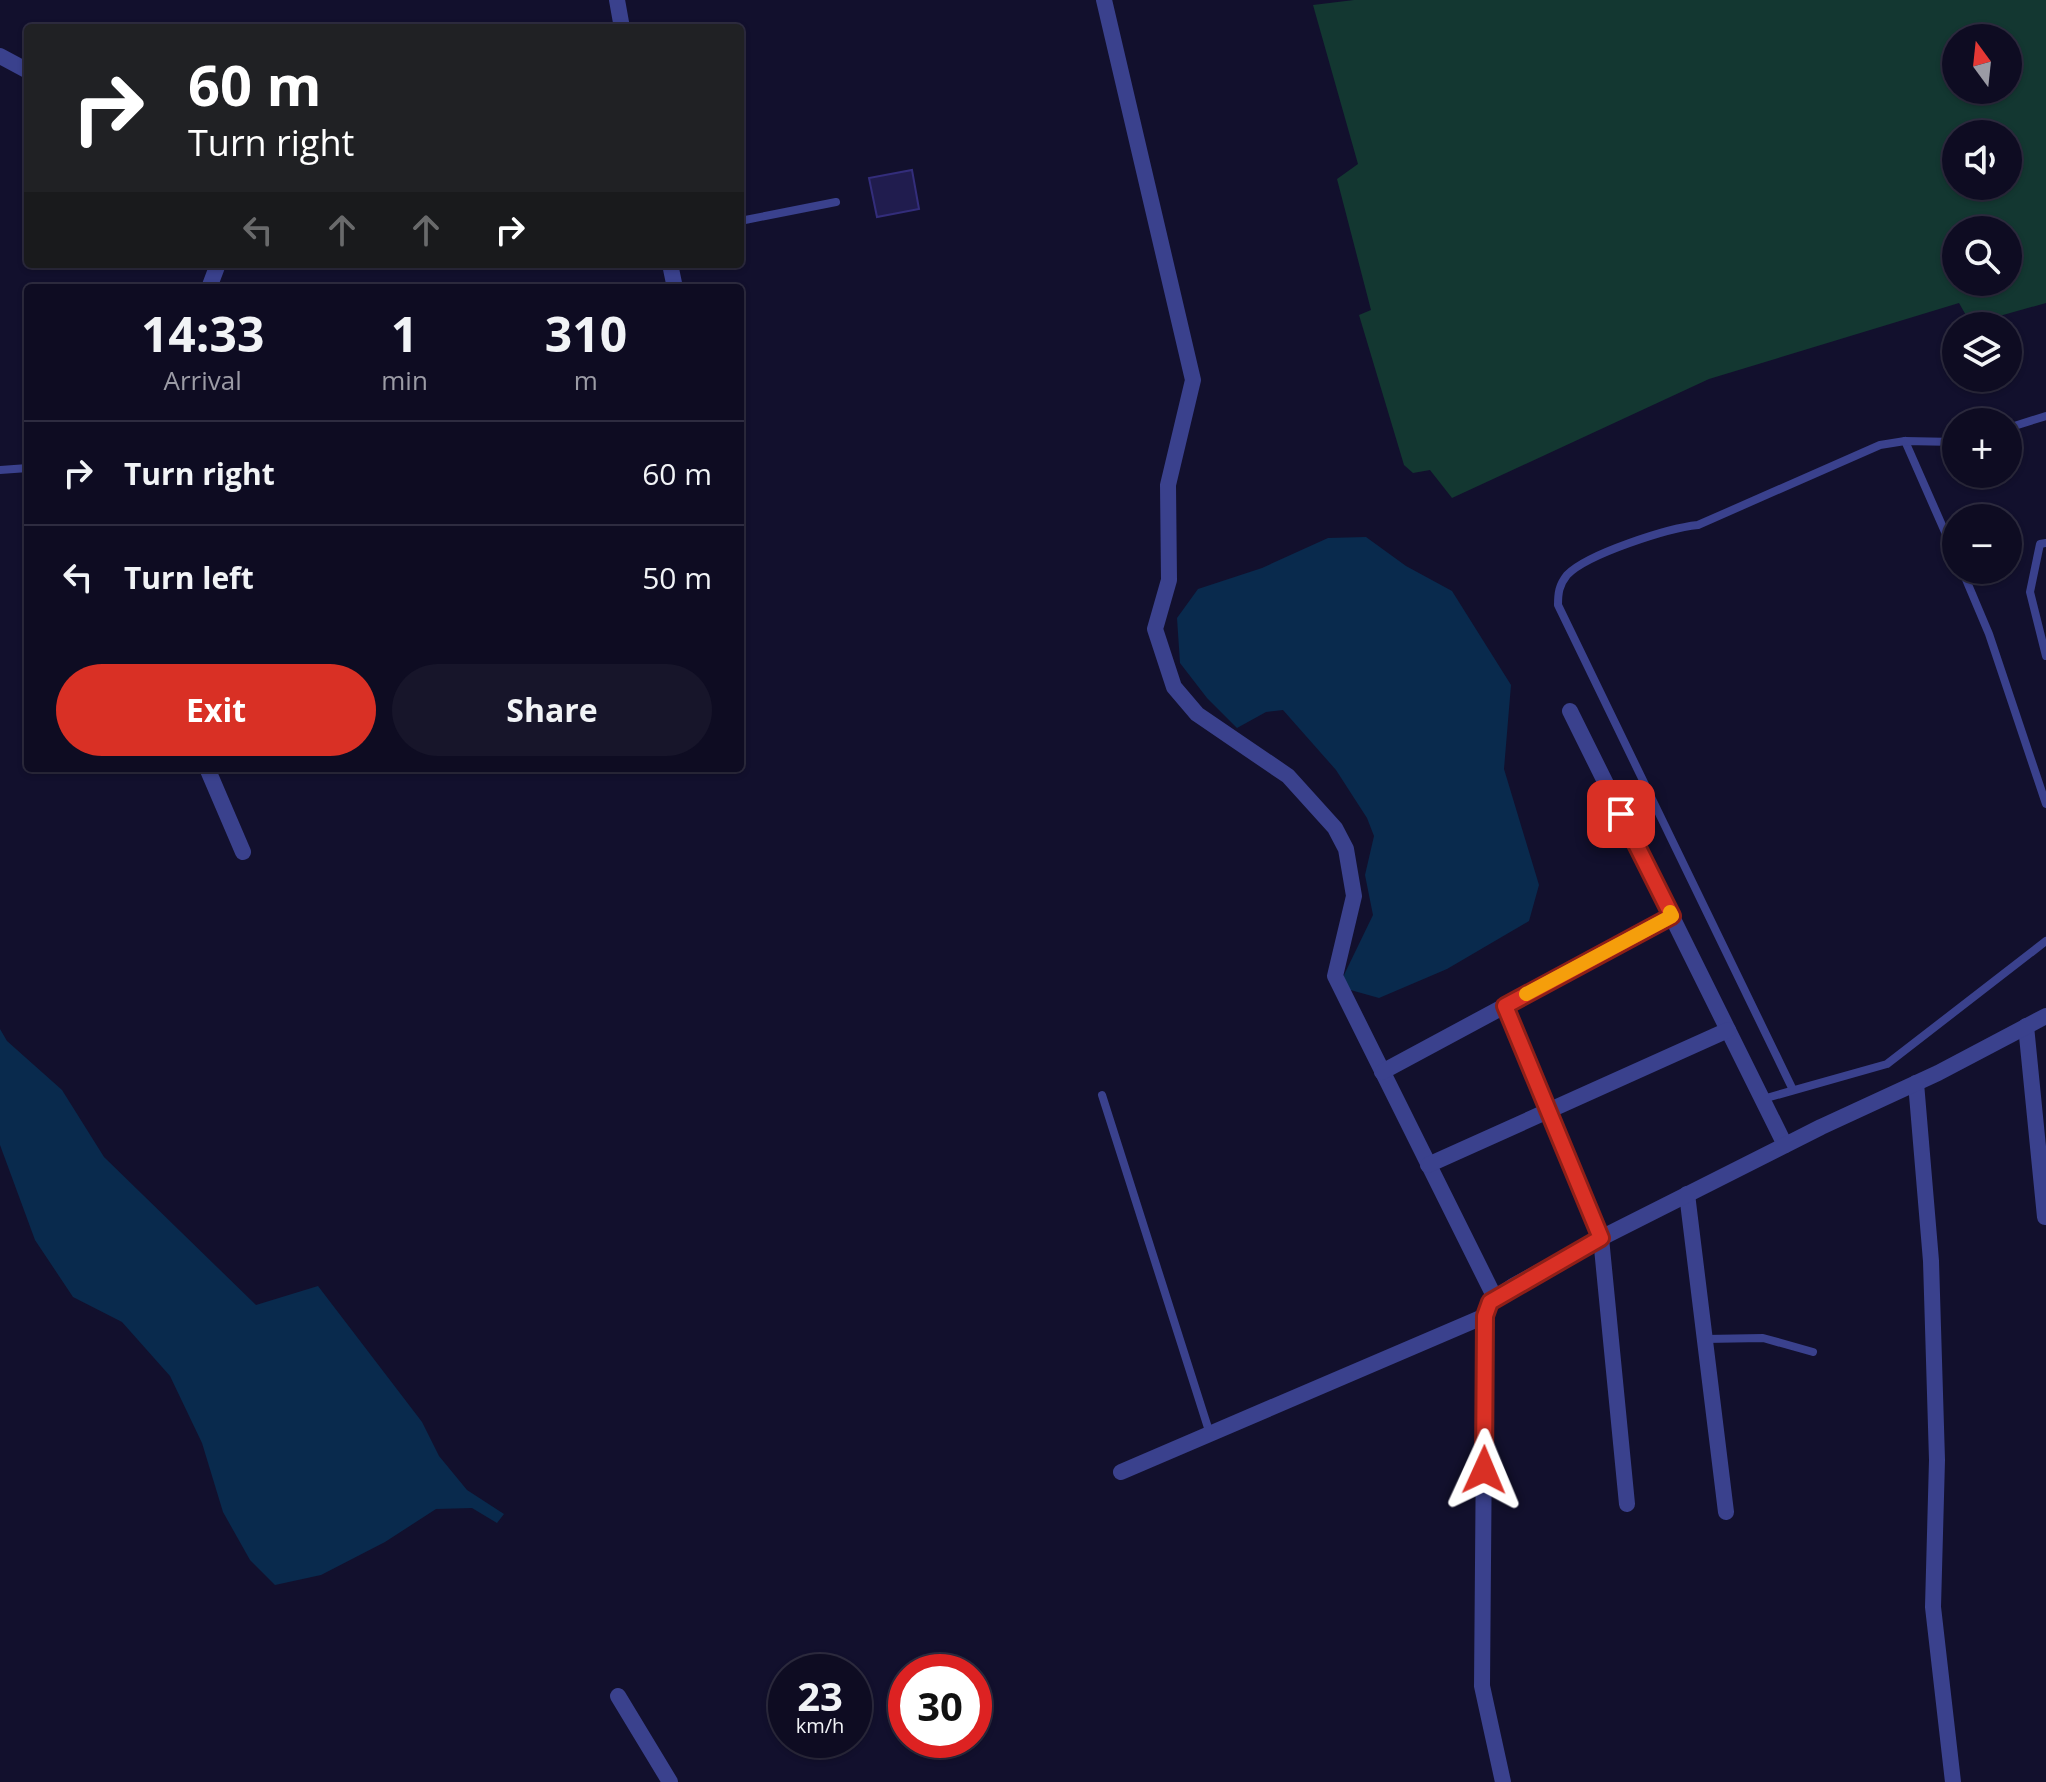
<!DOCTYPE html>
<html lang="en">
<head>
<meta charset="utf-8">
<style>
  :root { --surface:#0e0c22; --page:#17152a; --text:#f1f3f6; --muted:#9b9ba5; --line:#2e2c40; --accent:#d93025 }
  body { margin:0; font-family:"Open Sans",sans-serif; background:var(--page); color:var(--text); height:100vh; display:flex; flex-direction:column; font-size:30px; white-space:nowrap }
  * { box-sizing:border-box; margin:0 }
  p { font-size:26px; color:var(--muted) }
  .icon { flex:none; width:44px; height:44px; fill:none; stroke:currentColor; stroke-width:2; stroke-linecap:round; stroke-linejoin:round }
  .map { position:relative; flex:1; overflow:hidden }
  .drawer { position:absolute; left:24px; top:284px; width:720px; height:488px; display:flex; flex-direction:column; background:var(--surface); border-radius:8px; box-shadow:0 2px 6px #0004,0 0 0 2px var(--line) }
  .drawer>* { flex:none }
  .banner { position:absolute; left:24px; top:24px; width:720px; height:244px; border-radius:8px; box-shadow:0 2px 6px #0004,0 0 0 2px var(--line); background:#202124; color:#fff; overflow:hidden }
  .needle { width:52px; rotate:345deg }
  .fabs { position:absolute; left:1942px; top:24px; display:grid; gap:16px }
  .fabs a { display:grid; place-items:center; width:80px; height:80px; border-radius:50%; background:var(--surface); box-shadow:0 2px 6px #0004,0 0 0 2px var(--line); font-size:40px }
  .speed { position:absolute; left:768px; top:1654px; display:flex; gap:16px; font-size:40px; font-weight:700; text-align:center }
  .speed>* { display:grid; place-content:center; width:104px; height:104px; border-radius:50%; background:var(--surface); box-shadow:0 2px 6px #0004,0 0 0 2px var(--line); line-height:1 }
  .speed small { font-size:20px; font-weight:400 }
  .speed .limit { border:12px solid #d22; background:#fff; color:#111 }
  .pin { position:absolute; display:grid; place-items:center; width:68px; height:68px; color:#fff; margin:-34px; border-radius:16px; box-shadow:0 4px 12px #0006 }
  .me { position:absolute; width:88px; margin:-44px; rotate:1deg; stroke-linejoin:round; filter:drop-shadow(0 0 6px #0008) }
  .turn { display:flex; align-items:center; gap:28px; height:168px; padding:0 32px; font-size:36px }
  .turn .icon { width:104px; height:104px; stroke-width:2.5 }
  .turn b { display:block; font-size:56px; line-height:68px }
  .lanes { display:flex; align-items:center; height:76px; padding:0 32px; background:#0003; justify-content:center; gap:40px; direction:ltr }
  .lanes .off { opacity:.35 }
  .eta { display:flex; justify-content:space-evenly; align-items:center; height:136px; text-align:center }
  .eta b { font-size:48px; font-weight:700; line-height:56px }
  .button { display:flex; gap:16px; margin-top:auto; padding:16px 32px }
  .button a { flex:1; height:92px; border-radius:48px; background:var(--accent); color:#fff; font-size:32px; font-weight:700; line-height:92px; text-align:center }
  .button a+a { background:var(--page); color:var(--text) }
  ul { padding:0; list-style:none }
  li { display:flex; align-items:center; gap:24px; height:104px; padding:0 32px; border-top:2px solid var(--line) }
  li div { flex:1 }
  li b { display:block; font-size:30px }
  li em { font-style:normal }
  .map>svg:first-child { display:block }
  .green { fill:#133731; fill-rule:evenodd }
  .water { fill:#092a4d }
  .building { fill:#201c4e; stroke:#332d7b; stroke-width:2 }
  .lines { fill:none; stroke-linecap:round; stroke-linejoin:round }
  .service { stroke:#3a418d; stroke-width:8 }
  .minor { stroke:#3a418d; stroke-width:16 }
  .route-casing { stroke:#8d1f18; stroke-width:20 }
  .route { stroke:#d93025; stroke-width:14 }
  .slow { stroke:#f59e0b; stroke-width:14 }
</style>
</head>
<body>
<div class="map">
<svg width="2046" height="1782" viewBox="0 0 2046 1782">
  <rect width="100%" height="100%" fill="#12102d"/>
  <path class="green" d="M1354 0H2046V303L1971 324 1959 303 1709 379 1452 498 1430 470 1413 473 1404 465 1359 315 1371 310 1337 179 1358 164 1313 5ZM1956 38H2008V90H1956ZM2008 134V186H1956V134ZM2008 230V282H1956V230Z"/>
  <g class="water">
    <path d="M1366 537 1406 566 1452 591 1511 685 1504 769 1539 885 1529 921 1447 969 1379 998 1347 989 1343 977 1373 915 1365 875 1374 836 1367 818 1336 770 1283 710 1266 712 1237 728 1207 698 1180 663 1177 618 1198 589 1262 568 1328 538Z"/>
    <path d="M0 1029 7 1041 62 1090 104 1157 256 1305 318 1286 422 1422 439 1456 467 1490 504 1514 497 1523 472 1508 436 1509 385 1542 321 1575 275 1585 250 1560 223 1512 202 1443 170 1376 122 1322 73 1297 35 1240 0 1145Z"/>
  </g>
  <path class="building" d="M912 170 919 209 877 217 869 178Z"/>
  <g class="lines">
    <g class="service">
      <path d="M740 221 836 202"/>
      <path d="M2008 428 2046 416"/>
      <path d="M1905 441 1956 557"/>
      <path d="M0 470 28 468"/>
      <path d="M2046 543 2040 544 2030 592 2046 656"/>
      <path d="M1962 570 1989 634 2046 804"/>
      <path d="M1793 1090 1558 605C1558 593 1559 585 1567 575 1587 554 1668 528 1698 525L1880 445 1905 441 1956 442"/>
      <path d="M1102 1095 1210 1434"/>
      <path d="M1763 1099 1887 1064 2046 941"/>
      <path d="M1705 1339 1763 1338 1813 1352"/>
    </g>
    <g class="minor">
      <path d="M617 0 622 28"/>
      <path d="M1104 0 1193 380 1168 485 1169 580 1155 629 1174 687 1197 714 1288 776 1335 828 1346 849 1354 896 1335 976 1495 1298"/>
      <path d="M0 56 28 71"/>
      <path d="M670 264 675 288"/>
      <path d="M209 288 218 264"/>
      <path d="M1570 711 1785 1145"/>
      <path d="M207 768 243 852"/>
      <path d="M1505 1006 1601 1238 1627 1504"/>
      <path d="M2026 1026 2045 1217"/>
      <path d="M1382 1072 1672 916"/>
      <path d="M1916 1083 1931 1261 1937 1460 1933 1607 1953 1782"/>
      <path d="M1428 1165 1728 1030"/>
      <path d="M1687 1194 1726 1512"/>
      <path d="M1121 1472 1485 1316"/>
      <path d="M618 1696 670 1782"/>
      <path d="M1503 1782 1482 1686 1485 1316 1490 1302 1513 1286 1601 1238 1821 1127 1938 1073 2046 1016"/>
    </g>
  </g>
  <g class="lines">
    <defs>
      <path id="route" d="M1484 1470 1485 1316 1490 1302 1601 1238 1505 1006 1672 916 1621 814"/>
    </defs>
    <use href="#route" class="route-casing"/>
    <use href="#route" class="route"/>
    <path class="slow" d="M1526 994 1672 916 1670 912"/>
  </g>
</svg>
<div class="fabs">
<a><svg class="needle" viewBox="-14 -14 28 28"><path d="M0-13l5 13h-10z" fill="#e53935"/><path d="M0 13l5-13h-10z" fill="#9b9ba5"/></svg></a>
<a><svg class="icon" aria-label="sound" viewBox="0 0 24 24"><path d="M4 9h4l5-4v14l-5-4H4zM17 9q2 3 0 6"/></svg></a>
<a><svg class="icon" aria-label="search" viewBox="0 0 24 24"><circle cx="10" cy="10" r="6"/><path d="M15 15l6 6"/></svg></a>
<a><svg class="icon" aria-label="layers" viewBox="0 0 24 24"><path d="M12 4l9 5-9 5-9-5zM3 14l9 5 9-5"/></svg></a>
<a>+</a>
<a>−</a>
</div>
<div class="speed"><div>23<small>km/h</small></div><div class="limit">30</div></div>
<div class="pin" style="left:1621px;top:814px;background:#d93025"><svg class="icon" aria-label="arrive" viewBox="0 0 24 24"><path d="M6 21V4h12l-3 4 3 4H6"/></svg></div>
<svg class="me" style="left:1484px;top:1470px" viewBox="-20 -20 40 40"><path d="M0-17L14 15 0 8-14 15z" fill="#d93025" stroke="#fff" stroke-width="4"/></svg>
<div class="banner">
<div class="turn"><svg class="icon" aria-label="right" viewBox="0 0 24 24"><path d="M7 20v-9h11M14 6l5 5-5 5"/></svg><div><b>60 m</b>Turn right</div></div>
<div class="lanes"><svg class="icon off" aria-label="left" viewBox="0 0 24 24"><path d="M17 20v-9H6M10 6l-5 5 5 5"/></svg><svg class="icon off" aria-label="ahead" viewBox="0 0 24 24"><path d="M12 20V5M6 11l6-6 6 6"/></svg><svg class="icon off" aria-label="ahead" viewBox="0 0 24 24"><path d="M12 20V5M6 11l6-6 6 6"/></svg><svg class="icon" aria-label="right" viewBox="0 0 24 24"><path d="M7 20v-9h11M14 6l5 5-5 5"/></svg></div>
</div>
<section class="drawer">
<div class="eta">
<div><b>14:33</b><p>Arrival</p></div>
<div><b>1</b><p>min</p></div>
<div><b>310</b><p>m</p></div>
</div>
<ul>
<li><svg class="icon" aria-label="right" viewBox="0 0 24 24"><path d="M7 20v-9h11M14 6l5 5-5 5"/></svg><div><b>Turn right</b></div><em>60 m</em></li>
<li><svg class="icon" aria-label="left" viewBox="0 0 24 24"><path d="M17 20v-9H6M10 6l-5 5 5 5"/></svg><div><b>Turn left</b></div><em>50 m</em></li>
</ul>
<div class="button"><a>Exit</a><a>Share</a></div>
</section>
</div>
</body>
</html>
